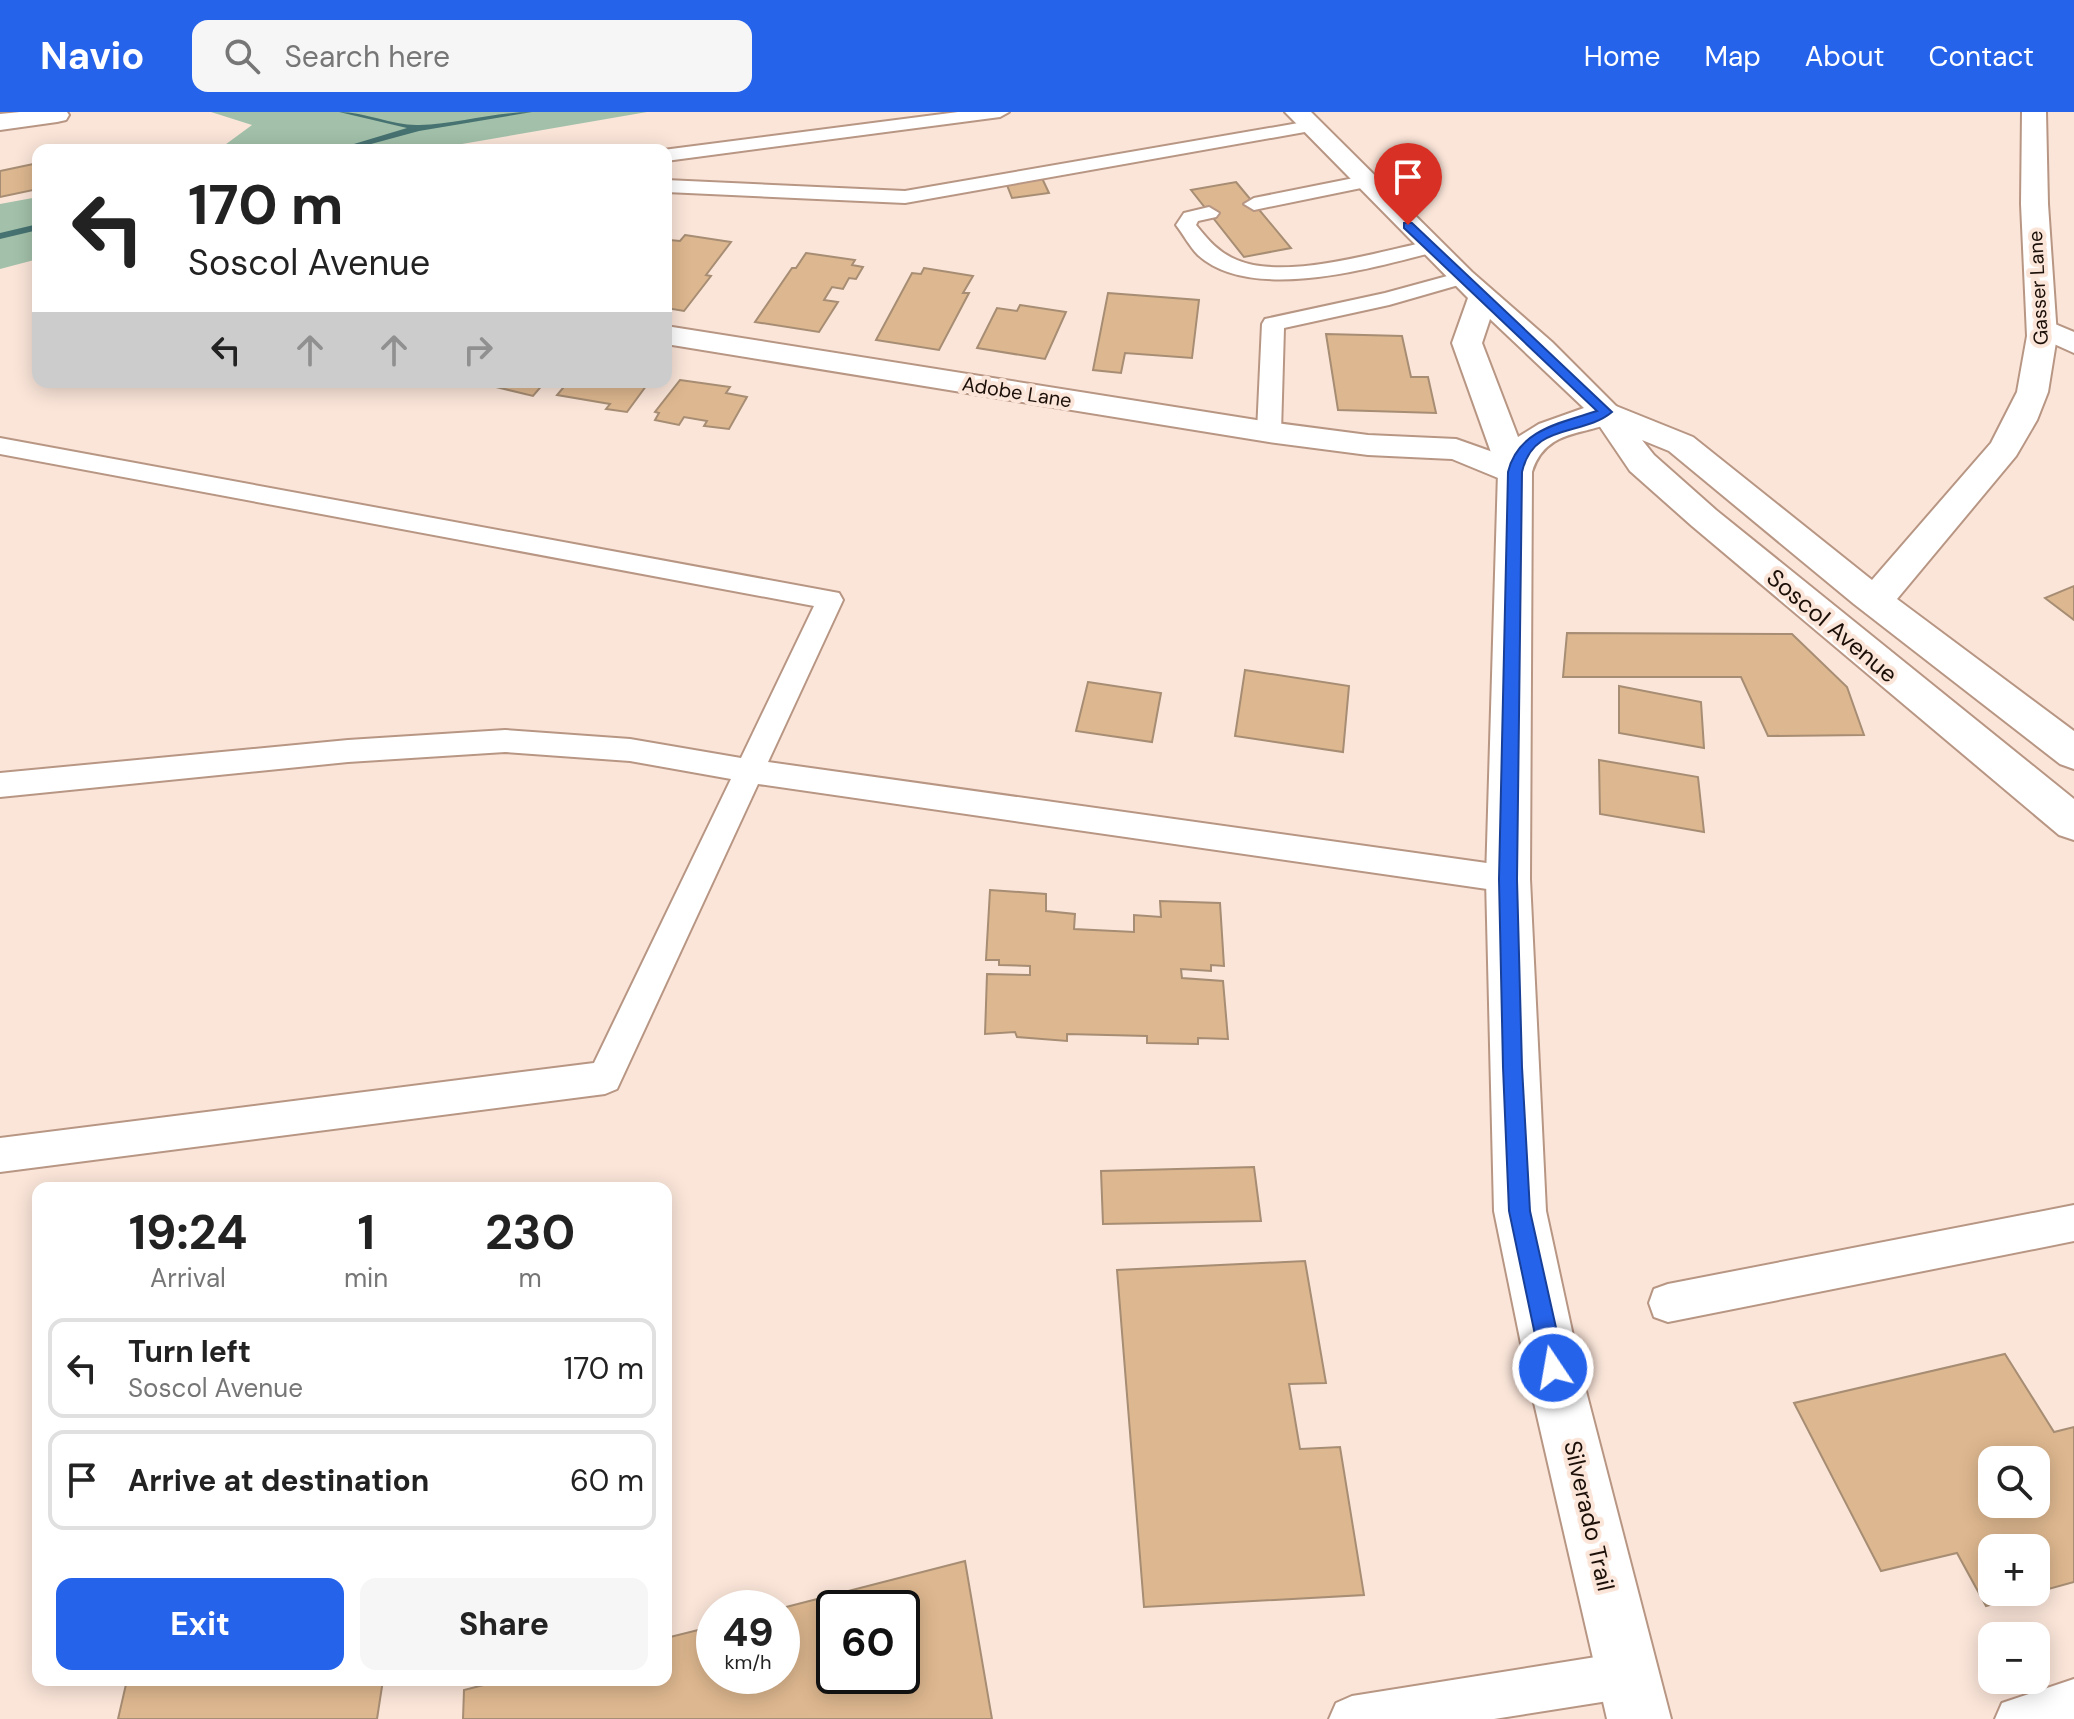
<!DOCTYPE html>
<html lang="en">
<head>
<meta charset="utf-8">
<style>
  :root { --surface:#fff; --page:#f6f6f6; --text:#222; --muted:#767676; --line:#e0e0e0; --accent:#2563eb }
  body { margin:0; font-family:"DM Sans",sans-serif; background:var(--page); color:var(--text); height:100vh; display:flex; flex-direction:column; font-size:30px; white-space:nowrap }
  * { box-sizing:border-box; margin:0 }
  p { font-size:26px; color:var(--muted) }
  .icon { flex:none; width:44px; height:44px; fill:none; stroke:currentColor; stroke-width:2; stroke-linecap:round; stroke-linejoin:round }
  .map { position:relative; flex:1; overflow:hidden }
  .details { position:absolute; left:32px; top:1070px; width:640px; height:504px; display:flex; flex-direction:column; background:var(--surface); border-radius:16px; box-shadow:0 4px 20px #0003 }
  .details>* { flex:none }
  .hud { position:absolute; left:32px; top:32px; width:640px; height:244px; border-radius:16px; box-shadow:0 4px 20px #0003; background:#fff; color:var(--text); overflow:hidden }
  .fabs { position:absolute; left:1978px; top:1334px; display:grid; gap:16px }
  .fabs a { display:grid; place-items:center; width:72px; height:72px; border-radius:16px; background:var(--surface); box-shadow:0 4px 20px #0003; font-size:40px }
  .speed { position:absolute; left:696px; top:1478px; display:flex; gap:16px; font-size:40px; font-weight:700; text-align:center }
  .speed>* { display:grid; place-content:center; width:104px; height:104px; border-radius:50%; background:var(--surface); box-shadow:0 4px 20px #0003; line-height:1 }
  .speed small { font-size:20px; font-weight:400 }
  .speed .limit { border:4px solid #111; border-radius:12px; background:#fff; color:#111 }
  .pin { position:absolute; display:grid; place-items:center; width:68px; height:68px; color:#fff; margin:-82px -34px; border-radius:50% 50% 50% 0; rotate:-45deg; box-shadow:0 0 8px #0007 }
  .pin .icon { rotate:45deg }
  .me { position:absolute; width:88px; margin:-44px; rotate:348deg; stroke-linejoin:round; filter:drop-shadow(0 0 6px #0008) }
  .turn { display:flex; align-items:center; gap:28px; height:168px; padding:0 24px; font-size:36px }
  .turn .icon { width:104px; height:104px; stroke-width:2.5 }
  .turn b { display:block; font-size:56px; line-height:68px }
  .lanes { display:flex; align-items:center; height:76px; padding:0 24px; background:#0003; justify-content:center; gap:40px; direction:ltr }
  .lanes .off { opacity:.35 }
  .eta { display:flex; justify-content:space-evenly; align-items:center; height:136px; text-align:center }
  .eta b { font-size:48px; font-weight:700; line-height:56px }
  .primary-button { display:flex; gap:16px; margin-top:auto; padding:16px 24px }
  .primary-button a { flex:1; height:92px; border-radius:16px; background:var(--accent); color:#fff; font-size:32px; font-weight:700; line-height:92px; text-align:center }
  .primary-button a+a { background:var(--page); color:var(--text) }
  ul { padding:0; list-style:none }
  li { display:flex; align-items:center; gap:24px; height:100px; margin:0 16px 12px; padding:0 8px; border:4px solid var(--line); border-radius:16px }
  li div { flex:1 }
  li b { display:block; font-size:30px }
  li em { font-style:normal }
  header { display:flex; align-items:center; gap:48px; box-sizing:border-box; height:112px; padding:0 40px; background:var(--accent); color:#fff }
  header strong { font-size:38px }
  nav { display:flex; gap:44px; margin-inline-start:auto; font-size:28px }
  .search { width:560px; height:72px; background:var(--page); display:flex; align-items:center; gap:20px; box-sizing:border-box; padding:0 28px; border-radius:16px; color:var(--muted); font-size:30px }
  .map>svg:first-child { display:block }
  .green { fill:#a3c1aa }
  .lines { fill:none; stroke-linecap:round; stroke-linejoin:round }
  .stream { fill:#467271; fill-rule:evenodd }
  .building { fill:#ddb78f; stroke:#a68d73; stroke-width:2; fill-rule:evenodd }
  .lane-casing { stroke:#b89684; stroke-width:4 }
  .street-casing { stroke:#b89684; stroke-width:4 }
  .secondary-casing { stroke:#b89684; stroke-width:4 }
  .primary-casing { stroke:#b89684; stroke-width:4 }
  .lane { fill:#fff; fill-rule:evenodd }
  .street { fill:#fff; fill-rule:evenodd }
  .secondary { fill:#fff; fill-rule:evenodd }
  .primary { fill:#fff; fill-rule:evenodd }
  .route { fill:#2563eb; stroke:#184099; stroke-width:2 }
  .labels { text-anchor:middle; stroke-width:8; stroke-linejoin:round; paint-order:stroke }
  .far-street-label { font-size:20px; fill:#1b0f08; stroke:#fbe5d9 }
  .street-label { font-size:24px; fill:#1b0f08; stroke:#fbe5d9 }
</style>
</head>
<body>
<header>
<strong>Navio</strong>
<div class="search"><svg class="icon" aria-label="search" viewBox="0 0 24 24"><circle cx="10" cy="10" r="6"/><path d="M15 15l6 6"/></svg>Search here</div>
<nav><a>Home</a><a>Map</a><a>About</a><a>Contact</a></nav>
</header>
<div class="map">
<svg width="2074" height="1607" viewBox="0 0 2074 1607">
  <rect width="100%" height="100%" fill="#fbe5d9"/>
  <g class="green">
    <path d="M211 0H647L427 38H218L252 13Z"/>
    <path d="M38 85V147L0 157V92Z"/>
  </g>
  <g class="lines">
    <g class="stream">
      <path d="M339 0C366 0 394 14 419 13 457 12 494 0 532 0L419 19 349 38H334L407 16Z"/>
      <path d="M38 112V118L0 127V121Z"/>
    </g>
  </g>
  <g class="building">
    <path d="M38 51V77L0 85V59Z"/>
    <path d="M1041 64 1049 81 1012 86 1005 68Z"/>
    <path d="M1236 70 1291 136 1244 145 1191 78Z"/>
    <path d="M685 123 731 130 706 163 711 164 684 199 666 196V133L670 128 680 129Z"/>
    <path d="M806 141 855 148 852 153 863 155 856 167 849 166 843 177 832 175 824 188 838 190 819 220 755 210 792 156H796Z"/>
    <path d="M924 156 973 164 963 181H969L939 238 876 228 912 161 921 162Z"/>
    <path d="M1108 181 1199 188 1192 246 1125 241 1121 261 1093 258Z"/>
    <path d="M1020 193 1066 200 1045 247 977 236 997 196 1017 199Z"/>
    <path d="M1326 222 1402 224 1411 265H1428L1436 301 1338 298Z"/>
    <path d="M680 268 730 275 726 281 747 285 729 317 704 314 707 309 684 305 679 313 655 308 659 301 655 300Z"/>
    <path d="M476 270H545L533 284Z"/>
    <path d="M568 270H649L627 300 606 297 610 292 557 283Z"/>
    <path d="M2074 474V508L2045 486Z"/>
    <path d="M1567 521 1792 522 1847 575 1864 623 1768 624 1741 565H1563Z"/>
    <path d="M1245 558 1349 574 1343 640 1235 624Z"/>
    <path d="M1088 570 1161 581 1152 630 1076 619Z"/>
    <path d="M1619 574 1701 590 1704 636 1619 621Z"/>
    <path d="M1599 648 1698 665 1704 720 1600 702Z"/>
    <path d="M990 778 1046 782V799L1075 802 1074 817 1134 820V803L1161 805 1160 789 1220 791 1224 854 1211 853V859L1181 857 1182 866 1223 869 1228 927 1198 926V932L1147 931V924L1067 922V929L1017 925 1015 920 985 922 987 862 1030 863V854L999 853V848H986Z"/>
    <path d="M1254 1055 1261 1109 1103 1112 1101 1059Z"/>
    <path d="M1305 1149 1326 1271 1289 1272 1300 1337 1340 1335 1364 1483 1144 1495 1117 1158Z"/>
    <path d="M2005 1242 2054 1320 2074 1315V1470L1986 1494 1957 1441 1881 1459 1794 1291ZM1992 1348H2036V1392H1992ZM1992 1436H2036V1480H1992Z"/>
    <path d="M965 1449 992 1607H463L464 1578 503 1568H666V1526L714 1514V1564H782V1496ZM834 1496H902V1564H834Z"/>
    <path d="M127 1568H383L377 1607H118Z"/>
  </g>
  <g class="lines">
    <defs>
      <g id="lane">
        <path d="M958 0H1009L1000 5 666 49V38H663Z"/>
        <path d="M1310 9 1316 10 1319 14 1316 18 905 91 666 80V68L905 79Z"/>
        <path d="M1364 64 1374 70 1371 74 1254 98 1244 92 1254 86Z"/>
        <path d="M1209 95 1219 101 1216 105 1198 109 1196 113C1208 128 1219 141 1237 148 1286 169 1380 139 1431 129L1441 135 1438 139C1376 155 1252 192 1198 143 1190 135 1183 122 1176 113L1184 101Z"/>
        <path d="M1462 160 1469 162 1472 166 1469 170 1389 193 1284 216 1281 320 1277 325H1261L1257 320 1262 212 1265 207 1385 181Z"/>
        <path d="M0 326 839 481 843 488 768 650 1508 754 1519 758 1524 767 1519 776 1508 780 758 672 617 977 605 982 0 1060V1026L594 951 731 667 630 649 505 640 348 650 0 685V661L348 628 505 618 630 627 741 646 814 494 0 342Z"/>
        <path d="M2074 1093V1129L1668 1210 1654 1205 1649 1191 1654 1177 1668 1172Z"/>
        <path d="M1627 1540 1643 1547 1650 1563 1643 1579 1627 1586 1494 1607H1329L1336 1591 1352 1584Z"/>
        <path d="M2074 1567V1607H1995L2002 1591Z"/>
      </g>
      <g id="street">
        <path d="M20 0H67L69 3 66 8 57 10 0 18V2Z"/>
        <path d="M2043 207 2074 220V241L2032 222 2028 216 2032 210Z"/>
        <path d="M666 214 1269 310 1368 323 1456 327 1527 352 1532 360 1527 368 1515 371 1503 368 1452 347 1368 343 1269 330 666 232Z"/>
      </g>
      <path id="secondary" d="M2022 0H2046L2048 92 2057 224 2048 280 2037 308 2016 344 1897 487 2074 619V657L2060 652 1854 492 1669 339 1642 328 1654 343 1716 398 2074 687V728L2059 723 1692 414 1630 359 1590 300 1595 293 1606 290 1693 325 1872 468 1991 331 2017 280 2027 224 2021 92Z"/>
      <path id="primary" d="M1285 0H1311L1472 160 1552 230 1622 300C1603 328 1548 308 1532 360L1530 767 1546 1099 1580 1256 1671 1607H1607L1526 1256 1494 1099 1486 767 1498 360 1452 231 1468 186ZM1490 207 1584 296 1539 312 1518 325 1482 231Z"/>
    </defs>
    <use href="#lane" class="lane-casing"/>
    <use href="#street" class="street-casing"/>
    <use href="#secondary" class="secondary-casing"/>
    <use href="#primary" class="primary-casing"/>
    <use href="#lane" class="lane"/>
    <use href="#street" class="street"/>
    <use href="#secondary" class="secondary"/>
    <use href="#primary" class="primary"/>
  </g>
  <path class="route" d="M1404 111H1412L1612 300C1582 325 1533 310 1522 360L1517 767 1522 955 1530 1099 1565 1256 1561 1264 1553 1268 1545 1264 1542 1256 1509 1099 1503 955 1499 767 1508 360C1518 318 1560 311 1597 299L1404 116Z"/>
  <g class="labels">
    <g class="far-street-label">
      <text transform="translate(2038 176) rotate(-93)" y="7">Gasser Lane</text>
      <text transform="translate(1017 280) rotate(9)" y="7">Adobe Lane</text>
    </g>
    <g class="street-label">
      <text transform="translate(1832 514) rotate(40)" y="8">Soscol Avenue</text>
      <text transform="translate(1589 1404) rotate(77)" y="8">Silverado Trail</text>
    </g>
  </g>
</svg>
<div class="fabs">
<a><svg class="icon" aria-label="search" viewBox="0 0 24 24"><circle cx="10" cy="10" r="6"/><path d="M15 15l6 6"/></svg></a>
<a>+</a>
<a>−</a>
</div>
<div class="speed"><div>49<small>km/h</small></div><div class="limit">60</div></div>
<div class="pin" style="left:1408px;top:113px;background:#d93025"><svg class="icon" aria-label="arrive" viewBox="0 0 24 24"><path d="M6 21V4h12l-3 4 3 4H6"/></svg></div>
<svg class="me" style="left:1553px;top:1256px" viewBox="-20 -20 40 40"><circle r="17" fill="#2563eb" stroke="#fff" stroke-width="3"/><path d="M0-11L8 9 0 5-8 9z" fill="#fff"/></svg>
<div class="hud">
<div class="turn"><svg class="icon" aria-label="left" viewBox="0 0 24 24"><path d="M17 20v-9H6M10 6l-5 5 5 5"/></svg><div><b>170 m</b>Soscol Avenue</div></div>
<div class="lanes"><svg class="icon" aria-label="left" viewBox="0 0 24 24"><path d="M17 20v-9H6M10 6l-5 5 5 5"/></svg><svg class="icon off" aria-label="ahead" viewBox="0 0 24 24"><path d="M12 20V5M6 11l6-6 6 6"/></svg><svg class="icon off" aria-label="ahead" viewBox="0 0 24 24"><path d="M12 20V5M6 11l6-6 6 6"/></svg><svg class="icon off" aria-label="right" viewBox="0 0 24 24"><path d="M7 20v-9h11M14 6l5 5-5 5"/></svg></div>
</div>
<section class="details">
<div class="eta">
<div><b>19:24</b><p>Arrival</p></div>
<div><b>1</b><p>min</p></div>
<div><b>230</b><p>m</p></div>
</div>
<ul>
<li><svg class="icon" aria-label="left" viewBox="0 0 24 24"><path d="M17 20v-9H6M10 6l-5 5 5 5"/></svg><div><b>Turn left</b><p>Soscol Avenue</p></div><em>170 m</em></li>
<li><svg class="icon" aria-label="arrive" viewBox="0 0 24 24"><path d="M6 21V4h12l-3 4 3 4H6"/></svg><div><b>Arrive at destination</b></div><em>60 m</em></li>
</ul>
<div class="primary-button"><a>Exit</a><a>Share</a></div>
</section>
</div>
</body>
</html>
